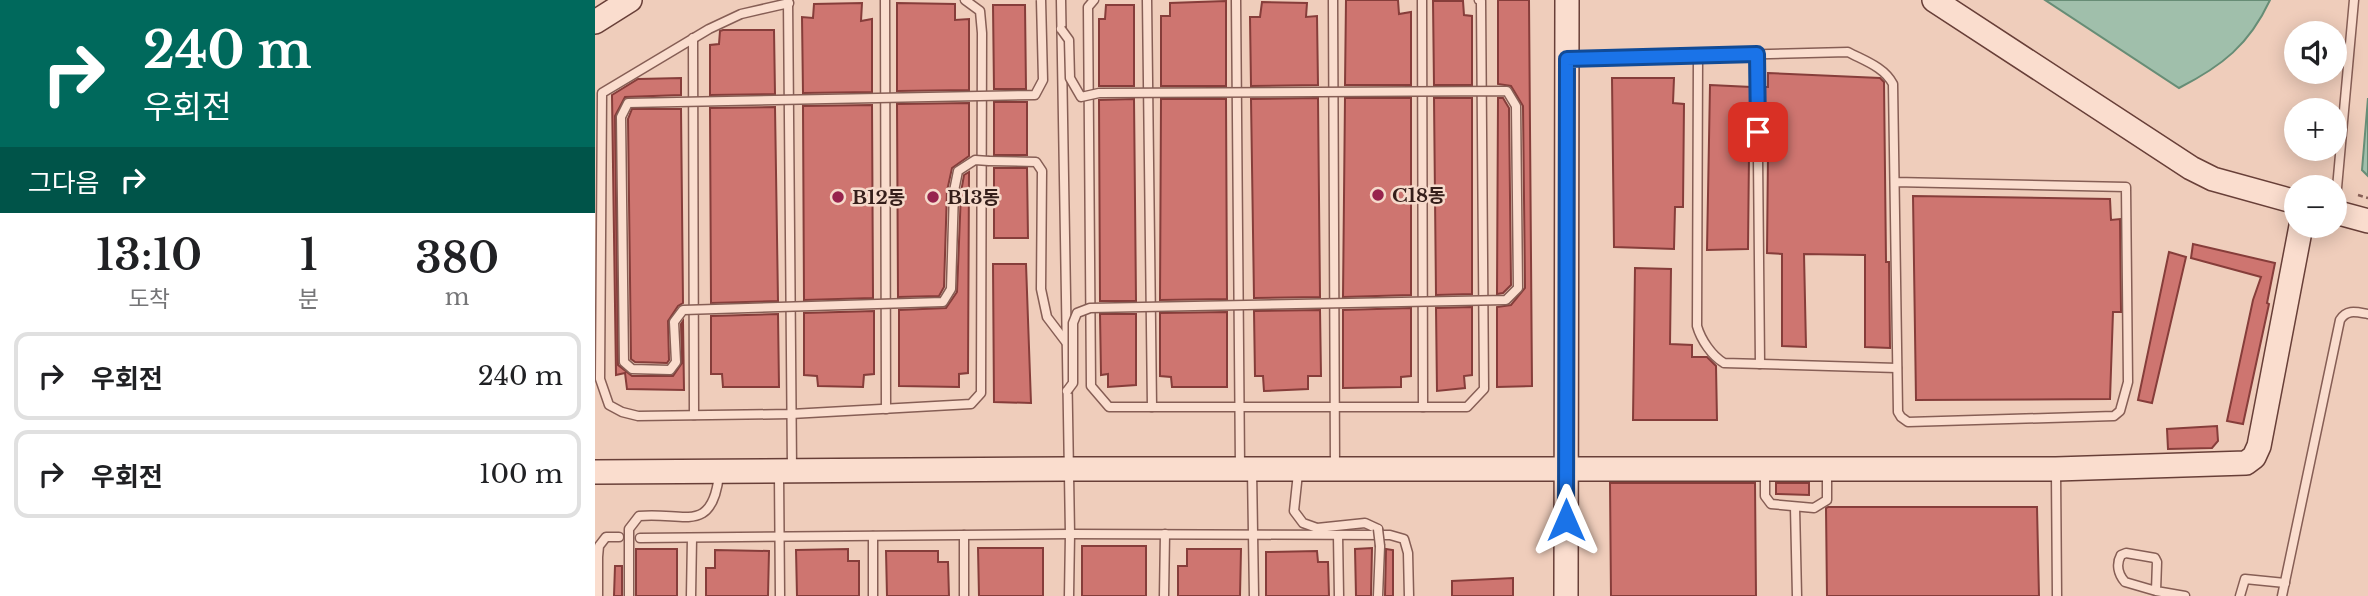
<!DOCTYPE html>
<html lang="ko">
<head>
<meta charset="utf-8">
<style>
  :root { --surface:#fff; --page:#f2f2f2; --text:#202124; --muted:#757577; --line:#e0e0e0 }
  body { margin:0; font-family:"Libre Baskerville","Noto Sans KR",serif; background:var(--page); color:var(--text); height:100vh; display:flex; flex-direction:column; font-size:26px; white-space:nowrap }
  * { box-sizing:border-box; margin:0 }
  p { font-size:23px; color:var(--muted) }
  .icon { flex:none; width:38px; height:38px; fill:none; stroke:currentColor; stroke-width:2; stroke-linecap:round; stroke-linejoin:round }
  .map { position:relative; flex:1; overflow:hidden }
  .details { display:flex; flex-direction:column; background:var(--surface); width:595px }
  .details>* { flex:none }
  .top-card { background:#00695c; color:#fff; overflow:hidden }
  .buttons { position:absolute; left:1689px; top:21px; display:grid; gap:14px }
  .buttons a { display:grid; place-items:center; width:63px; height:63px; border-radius:50%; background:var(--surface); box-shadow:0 4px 18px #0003; font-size:35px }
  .pin { position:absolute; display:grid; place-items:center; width:60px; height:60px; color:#fff; margin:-30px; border-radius:14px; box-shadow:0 4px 10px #0006 }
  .me { position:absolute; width:77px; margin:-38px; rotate:0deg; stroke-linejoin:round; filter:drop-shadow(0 0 5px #0008) }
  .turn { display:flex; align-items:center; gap:24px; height:147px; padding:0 28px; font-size:32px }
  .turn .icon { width:91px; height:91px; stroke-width:2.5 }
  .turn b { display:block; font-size:49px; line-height:60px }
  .then { display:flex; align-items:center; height:66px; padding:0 28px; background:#0003; gap:14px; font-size:26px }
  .eta { display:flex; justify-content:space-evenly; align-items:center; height:119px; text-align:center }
  .eta b { font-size:42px; font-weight:600; line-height:49px }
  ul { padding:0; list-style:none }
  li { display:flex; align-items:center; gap:21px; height:88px; margin:0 14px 10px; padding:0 14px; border:4px solid var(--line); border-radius:14px }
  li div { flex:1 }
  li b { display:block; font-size:26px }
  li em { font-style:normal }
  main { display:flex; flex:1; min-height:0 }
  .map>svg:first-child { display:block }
  .water { fill:#a0bfab; stroke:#678d76; stroke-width:2 }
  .building { fill:#ce7570; stroke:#863d3a; stroke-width:2 }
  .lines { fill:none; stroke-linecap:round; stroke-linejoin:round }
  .lane-casing { stroke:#865e55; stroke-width:11 }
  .secondary-casing { stroke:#683f38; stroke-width:26 }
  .path { stroke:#865e55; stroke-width:2.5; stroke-dasharray:5 3.5; stroke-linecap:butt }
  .lane { stroke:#faddce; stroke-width:8 }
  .secondary { stroke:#faddce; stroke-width:23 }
  .lane-bridge-casing { stroke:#865e55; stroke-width:11; stroke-linecap:butt }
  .lane-bridge { stroke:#faddce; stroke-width:8 }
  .route-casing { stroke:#114b97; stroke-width:18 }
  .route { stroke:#1a73e8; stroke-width:12 }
  .poi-dot { fill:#97234d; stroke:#f6dacb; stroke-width:2.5 }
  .labels { text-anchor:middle; stroke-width:5; stroke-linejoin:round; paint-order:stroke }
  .poi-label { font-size:19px; font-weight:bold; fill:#351e1a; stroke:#f6dacb; text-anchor:start }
</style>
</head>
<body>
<main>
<section class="details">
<div class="top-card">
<div class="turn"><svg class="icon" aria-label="right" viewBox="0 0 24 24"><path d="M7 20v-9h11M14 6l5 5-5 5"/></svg><div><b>240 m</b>우회전</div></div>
<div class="then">그다음<svg class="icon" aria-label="right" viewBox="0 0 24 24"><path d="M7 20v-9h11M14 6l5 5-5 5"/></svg></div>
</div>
<div class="eta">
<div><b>13:10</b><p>도착</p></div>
<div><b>1</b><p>분</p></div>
<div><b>380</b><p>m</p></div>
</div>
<ul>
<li><svg class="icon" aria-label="right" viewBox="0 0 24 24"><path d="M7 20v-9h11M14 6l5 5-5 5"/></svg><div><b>우회전</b></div><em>240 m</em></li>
<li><svg class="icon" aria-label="right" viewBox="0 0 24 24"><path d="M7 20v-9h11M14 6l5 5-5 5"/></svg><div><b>우회전</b></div><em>100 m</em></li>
</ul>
</section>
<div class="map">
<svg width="1773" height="596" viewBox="0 0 1773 596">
  <rect width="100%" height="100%" fill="#efcdbb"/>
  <g class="water">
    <path d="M1450 0H1675C1654 45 1627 66 1584 88Z"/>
    <path d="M1773 98V176L1767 170Z"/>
  </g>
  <g class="building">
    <path d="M751 0H803L804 14 816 12V85H750Z"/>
    <path d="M903 0H934L937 386 902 387V307L916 305 930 288 928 106 916 86 903 84Z"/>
    <path d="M631 1V86H566V16H575V3Z"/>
    <path d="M838 1H868L869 15 877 16V85H839Z"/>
    <path d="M667 2 712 3 711 17 722 16 723 85 656 86 655 17H665Z"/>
    <path d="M267 3 266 21 277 19V92L208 93 207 17 218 18 219 4Z"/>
    <path d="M302 3 360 4V20L374 19V90L302 91Z"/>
    <path d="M398 5H430L431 89H399Z"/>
    <path d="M511 5H539V86H504V19H510Z"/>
    <path d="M128 30H179L180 94 115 95V45L124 44 125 31Z"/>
    <path d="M1173 73 1285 78 1289 82 1291 262H1294L1295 348 1270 347V255L1209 254 1211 347 1187 346V254L1172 253 1173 154H1170L1169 87H1173Z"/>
    <path d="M86 78V95L30 97 20 116 23 365 37 376H78L87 363 86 324 88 321 89 390 32 389 30 373 21 375 17 95 43 79Z"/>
    <path d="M1017 78H1079L1078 103 1089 104 1088 207H1080L1079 249 1019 247Z"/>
    <path d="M1115 85 1156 87V154H1154L1153 249 1112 250Z"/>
    <path d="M723 98 725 297 659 298 656 99Z"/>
    <path d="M750 98H816V295L748 297Z"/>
    <path d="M839 98H877V294L841 295Z"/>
    <path d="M903 98H908L914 108 916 285 908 293 902 294Z"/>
    <path d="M539 99 541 301H505L504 100Z"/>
    <path d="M566 99H631L632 299 565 300Z"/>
    <rect x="399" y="102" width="33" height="53"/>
    <path d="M374 103V156L357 168 352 191 349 287 344 296 303 297 302 104Z"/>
    <path d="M277 105 278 298 209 300 208 106Z"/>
    <path d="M180 107 183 301 116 303 115 108Z"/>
    <path d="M37 109H86L88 303 83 306 73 321 74 360 72 363 40 362 36 359 33 119Z"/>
    <path d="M399 168H432L433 238H399Z"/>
    <path d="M374 172 373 373 364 374V387L304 386V310L351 308 362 292 366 192 369 175Z"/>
    <path d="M1318 196 1515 199 1516 220 1525 219 1526 312H1518L1515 399 1321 400Z"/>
    <path d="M1598 244 1680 263 1672 303 1674 304 1648 424 1632 421 1658 300 1666 277 1596 258Z"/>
    <path d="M1574 252 1591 257 1557 403 1543 400Z"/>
    <path d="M398 264H431L436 403 399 402Z"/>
    <path d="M1040 268 1076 269 1075 344 1097 345V357H1112L1121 366 1122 420H1038Z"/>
    <path d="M877 307V375L869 376 870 388 842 391 841 308Z"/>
    <path d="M816 308V376L806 377V387L748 388V310Z"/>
    <path d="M725 310 726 376H713V389L669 391 668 376H660L659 311Z"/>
    <path d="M279 311V374L269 375 268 387 223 386 222 376 209 375V313Z"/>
    <path d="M632 312V387H577L576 377 565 376V313Z"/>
    <path d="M183 314 184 387H128L127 374H116V316Z"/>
    <path d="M505 314H541V385L513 387V374L506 375Z"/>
    <path d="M1622 426 1623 441 1617 448 1573 449 1572 429Z"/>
    <path d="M1015 483H1160L1161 596H1016Z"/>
    <path d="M1181 483H1214V495L1181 494Z"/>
    <path d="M1233 507H1442L1444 596H1232L1231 508Z"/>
    <rect x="487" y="546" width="64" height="50"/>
    <path d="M383 548H448V596H384Z"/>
    <path d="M777 548 776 596H761L760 549Z"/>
    <rect x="41" y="549" width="41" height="47"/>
    <path d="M253 549V561H264V596H202L201 550Z"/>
    <path d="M592 549H646L645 596H583V566H592Z"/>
    <path d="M791 549 798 550V596H790Z"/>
    <path d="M120 550 174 551 173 596H111V568H120Z"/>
    <path d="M291 551H343V562H353L354 596H292Z"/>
    <path d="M722 551 723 562H733L734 596H671V552Z"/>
    <path d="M20 566H27V596H19Z"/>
    <path d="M918 578V596H857V581Z"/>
  </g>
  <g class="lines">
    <defs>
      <g id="lane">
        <path d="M193 0 197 469"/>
        <path d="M290 0 291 409"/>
        <path d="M466 0 475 534 474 596"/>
        <path d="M499 0 493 7 496 386 514 407H872L889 389 886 1 884 0"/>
        <path d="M552 0 557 407"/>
        <path d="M641 0 645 466"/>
        <path d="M738 0 740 467"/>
        <path d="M827 0 828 407"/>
        <path d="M194 3 146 14 114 29 7 93 5 379 14 405 27 412 43 416 196 414 376 404 386 393 387 33 385 11 370 0"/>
        <path d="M98 38 99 415"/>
        <path d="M1162 54 1165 364"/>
        <path d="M1103 56 1102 326C1106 340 1117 356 1129 363L1302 368"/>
        <path d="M975 59 1253 52C1270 61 1289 67 1298 84L1303 412 1306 417 1313 422 1519 416 1525 411 1533 382 1531 187 1300 182"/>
        <path d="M394 161 441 162 447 171 446 289 452 317 471 342"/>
        <path d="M1740 210 1759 0"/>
        <path d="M657 470 659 596"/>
        <path d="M1170 472V496L1176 504 1219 508 1232 500V470"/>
        <path d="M1461 472 1462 596"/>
        <path d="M703 473 699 511 708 523 722 528 770 523 783 529"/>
        <path d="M184 474 185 596"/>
        <path d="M1200 507 1202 596"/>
        <path d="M369 535V596"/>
        <path d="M743 535 744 596"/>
        <path d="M278 536V596"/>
        <path d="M45 538 475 534 795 535 809 539 813 553 814 596"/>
        <path d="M1561 591 1562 562 1560 558 1531 553 1526 555C1521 564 1523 574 1530 582L1561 591 1590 596"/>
        <path d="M3 596V557L4 546 11 537H24"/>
        <path d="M34 596V529L44 516C87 511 117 536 124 475"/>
        <path d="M96 596 97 538"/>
        <path d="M569 596 570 534"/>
        <path d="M783 596 785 546"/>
        <path d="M1645 596 1650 579 1690 583"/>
        <path d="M1687 596 1745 320C1752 309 1761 312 1773 314"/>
      </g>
      <g id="secondary">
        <path d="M1339 0 1596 168 1618 179 1701 202"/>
        <path d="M0 22 35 0"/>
        <path d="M1740 212 1773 221"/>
        <path d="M0 472 473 469H1461L1651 463 1659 457 1664 446 1706 226"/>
        <path d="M971 596 972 0"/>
      </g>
    </defs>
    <use href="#lane" class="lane-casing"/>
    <use href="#secondary" class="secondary-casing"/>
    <path class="path" d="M1763 195 1773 198"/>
    <use href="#lane" class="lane"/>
    <use href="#secondary" class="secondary"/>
    <defs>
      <g id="lane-bridge">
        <path d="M466 29 474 40 475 78 486 97 504 93 912 91 921 106 923 288 911 300 495 308 482 313 478 323V383L472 391"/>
        <path d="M394 161 380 160 363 171 359 191 356 289 348 302 88 310 79 322 81 362 75 370 37 369 29 362 26 117 33 103 440 95 448 80 446 0"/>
        <path d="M783 529 785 546"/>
      </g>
    </defs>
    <use href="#lane-bridge" class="lane-bridge-casing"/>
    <use href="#lane-bridge" class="lane-bridge"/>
  </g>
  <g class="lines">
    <defs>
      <path id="route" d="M971 520 972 59 1162 54 1163 132"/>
    </defs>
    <use href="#route" class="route-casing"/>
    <use href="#route" class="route"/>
  </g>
  <g class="poi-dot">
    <circle cx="783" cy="195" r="7"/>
    <circle cx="243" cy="197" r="7"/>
    <circle cx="338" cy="197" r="7"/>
  </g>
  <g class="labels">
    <g class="poi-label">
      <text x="797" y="202">C18동</text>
      <text x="257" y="204">B12동</text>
      <text x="352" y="204">B13동</text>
    </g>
  </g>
</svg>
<div class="buttons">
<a><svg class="icon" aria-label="sound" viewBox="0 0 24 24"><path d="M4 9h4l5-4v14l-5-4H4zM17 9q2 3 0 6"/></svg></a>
<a>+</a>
<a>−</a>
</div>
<div class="pin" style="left:1163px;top:132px;background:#d93025"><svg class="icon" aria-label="arrive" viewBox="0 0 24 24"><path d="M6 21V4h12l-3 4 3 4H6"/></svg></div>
<svg class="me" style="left:971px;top:520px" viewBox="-20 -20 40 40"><path d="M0-17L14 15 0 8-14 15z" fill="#1a73e8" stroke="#fff" stroke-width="4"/></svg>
</div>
</main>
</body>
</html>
